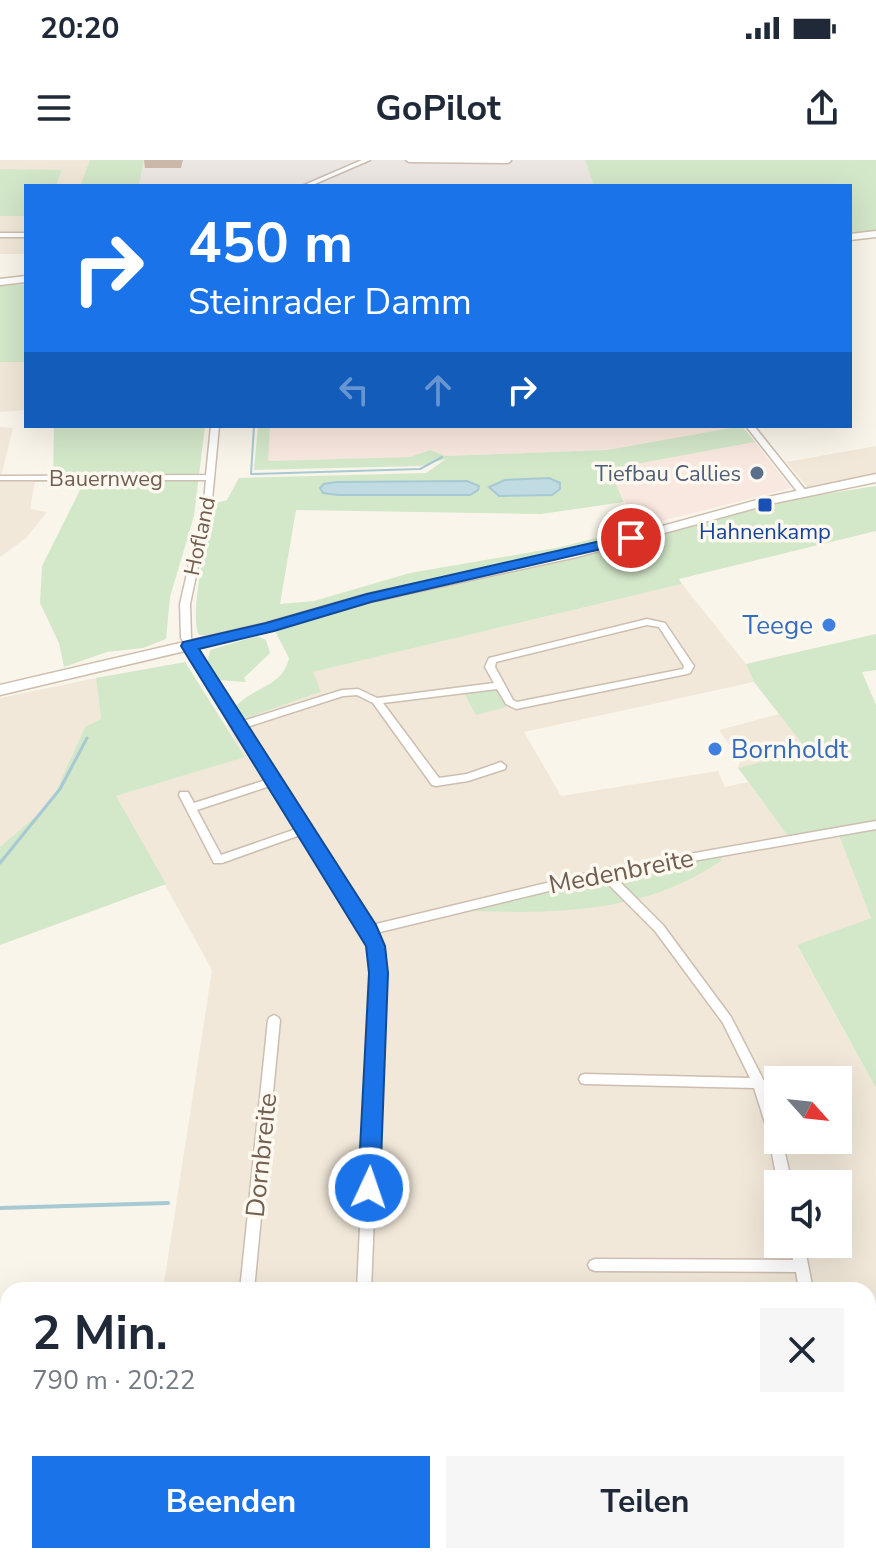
<!DOCTYPE html>
<html lang="de">
<head>
<meta charset="utf-8">
<style>
  :root { --surface:#fff; --page:#f6f6f7; --text:#1f2937; --muted:#747a83; --accent:#1a73e8 }
  body { margin:0; font-family:"Nunito Sans",sans-serif; background:var(--page); color:var(--text); height:100vh; display:flex; flex-direction:column; font-size:30px; white-space:nowrap }
  * { box-sizing:border-box; margin:0 }
  p { font-size:26px; color:var(--muted) }
  .icon { flex:none; width:44px; height:44px; fill:none; stroke:currentColor; stroke-width:2; stroke-linecap:round; stroke-linejoin:round }
  .map { position:relative; flex:1; overflow:hidden }
  .drawer { position:absolute; left:0px; top:1122px; width:876px; height:282px; display:flex; flex-direction:column; background:var(--surface); border-radius:24px 24px 0 0; box-shadow:0 8px 32px #0002 }
  .drawer>* { flex:none }
  .hud { position:absolute; left:24px; top:24px; width:828px; height:244px; border-radius:0px; box-shadow:0 8px 32px #0002; background:#1a73e8; color:#fff; overflow:hidden }
  .needle { width:52px; rotate:117deg }
  .buttons { position:absolute; left:764px; top:906px; display:grid; gap:16px }
  .buttons a { display:grid; place-items:center; width:88px; height:88px; border-radius:0px; background:var(--surface); box-shadow:0 8px 32px #0002; font-size:40px }
  .pin { position:absolute; display:grid; place-items:center; width:68px; height:68px; color:#fff; margin:-34px; border:4px solid #fff; border-radius:50%; box-shadow:0 2px 8px #0007 }
  .me { position:absolute; width:88px; margin:-44px; rotate:3deg; stroke-linejoin:round; filter:drop-shadow(0 0 6px #0008) }
  .turn { display:flex; align-items:center; gap:28px; height:168px; padding:0 32px; font-size:36px }
  .turn .icon { width:104px; height:104px; stroke-width:2.5 }
  .turn b { display:block; font-size:56px; line-height:68px }
  .lanes { display:flex; align-items:center; height:76px; padding:0 32px; background:#0003; justify-content:center; gap:40px; direction:ltr }
  .lanes .off { opacity:.35 }
  .round { display:grid; place-items:center; flex:none; width:84px; height:84px; border-radius:0px; background:var(--page) }
  .headline { display:flex; align-items:center; justify-content:space-between; height:136px; padding:0 32px }
  h1 { font-size:48px; font-weight:700; line-height:60px }
  .cta { display:flex; gap:16px; margin-top:auto; padding:16px 32px }
  .cta a { flex:1; height:92px; border-radius:0px; background:var(--accent); color:#fff; font-size:32px; font-weight:700; line-height:92px; text-align:center }
  .cta a+a { background:var(--page); color:var(--text) }
  .status { display:flex; justify-content:space-between; align-items:center; height:56px; padding:0 40px; background:var(--surface); direction:ltr }
  .status svg { height:22px; fill:currentColor }
  header { display:flex; justify-content:space-between; align-items:center; height:104px; padding:0 32px; background:var(--surface); font-size:36px; font-weight:700 }
  .map>svg:first-child { display:block }
  .residential { fill:#f1e8d9; fill-rule:evenodd }
  .commercial { fill:#f9e8df }
  .industrial { fill:#ece7e2 }
  .green { fill:#d3e7c9 }
  .water { fill:#c0dbe2; stroke:#a7c9d3; stroke-width:2 }
  .lines { fill:none; stroke-linecap:round; stroke-linejoin:round }
  .stream-far2 { stroke:#a7c9d3; stroke-width:2 }
  .stream-far1 { stroke:#a7c9d3; stroke-width:3 }
  .stream { stroke:#a7c9d3; stroke-width:4 }
  .street-casing { stroke:#ccbeb0; stroke-width:3 }
  .secondary-casing { stroke:#cebfae; stroke-width:3 }
  .street { fill:#fff; fill-rule:evenodd }
  .secondary { fill:#fff; fill-rule:evenodd }
  .wall { fill:#ccb9a9 }
  .route { fill:#1a73e8; stroke:#114b97; stroke-width:2 }
  .service-dot { fill:#5c6f8a; stroke:#fdf9f0; stroke-width:3 }
  .transit-dot { fill:#1a4fb4; stroke:#fdf9f0; stroke-width:3 }
  .shop-dot { fill:#3f7fe0; stroke:#fdf9f0; stroke-width:3 }
  .labels { text-anchor:middle; stroke-width:7; stroke-linejoin:round; paint-order:stroke }
  .far-service-label { font-size:22px; fill:#4e5e75; stroke:#fdf9f0; text-anchor:end }
  .far-street-label { font-size:22px; fill:#725e50; stroke:#fdf9f0 }
  .far-transit-label { font-size:22px; fill:#164399; stroke:#fdf9f0 }
  .shop-label { font-size:26px; fill:#366cbe; stroke:#fdf9f0; text-anchor:end }
  .street-label { font-size:26px; fill:#725e50; stroke:#fdf9f0 }
</style>
</head>
<body>
<div class="status"><b>20:20</b><svg viewBox="0 0 49 12"><path d="M0 12V9h3v3zM5 12V6h3v6zM10 12V3h3v9zM15 12V0h3v12zM26 1h20v11H26zM47 4h2v5h-2z"/></svg></div>
<header><svg class="icon" aria-label="menu" viewBox="0 0 24 24"><path d="M4 6h16M4 12h16M4 18h16"/></svg>GoPilot<svg class="icon" aria-label="share" viewBox="0 0 24 24"><path d="M12 15V3M7 8l5-5 5 5M5 13v7h14v-7"/></svg></header>
<div class="map">
<svg width="876" height="1403" viewBox="0 0 876 1403">
  <rect width="100%" height="100%" fill="#faf5ea"/>
  <g class="residential">
    <path d="M0 0H90L80 26H56L62 11 0 9Z"/>
    <rect x="0" y="56" width="26" height="38"/>
    <path d="M0 202H26V250L0 252Z"/>
    <path d="M0 267 13 268 1 316H36L30 349 47 352 26 378 0 397Z"/>
    <path d="M876 286V316L809 329 786 302Z"/>
    <path d="M682 424 746 504 754 522 524 572 561 636 718 611 725 627 748 622 788 676 836 668 871 758 797 786 876 928V1403H123L124 1396H868V1130H163L212 810 116 636 244 597 227 565 321 532 312 512ZM778 920H838V980H778ZM778 1024H838V1084H778Z"/>
    <path d="M96 518 101 559 85 567 50 644 0 687V538Z"/>
    <path d="M779 554 807 590 738 608 740 600 719 570Z"/>
  </g>
  <g class="commercial">
    <path d="M270 266H743L607 290 446 296 430 290 410 297 267 301Z"/>
    <path d="M755 282 791 328 638 367 608 309Z"/>
  </g>
  <path class="industrial" d="M144 0H585L593 23 588 26H139Z"/>
  <g class="green">
    <path d="M90 0H144L139 26H80Z"/>
    <path d="M585 0H876V72L850 76V26H588L593 23Z"/>
    <path d="M0 9 62 10 56 26H26V56H0Z"/>
    <path d="M26 124V202H0V126Z"/>
    <path d="M54 266H205L194 356 170 437 166 479 143 488 107 492 64 507 59 483 40 443 42 406 85 320 34 322 36 316 53 314Z"/>
    <path d="M258 266H270L268 301 410 297 430 290 446 296 607 290 742 266H746L743 267 755 282 609 309 624 342 541 354 296 350 280 444 314 441 410 413 561 387 638 367 643 372 600 385 359 437 213 476 199 475C188 456 209 369 213 344L227 340 239 318 426 313 446 299 420 306 254 310Z"/>
    <path d="M876 326V371L679 419 682 424 313 512 321 532 243 559 235 547C254 526 283 527 289 498L275 471 385 438 639 380 788 340Z"/>
    <path d="M876 474V510L862 512 876 545V928L797 785 871 758 836 668 788 676 738 608 807 590 754 522 746 504Z"/>
    <path d="M257 476 266 480 270 493 244 518 246 522 217 520 207 505 210 490Z"/>
    <path d="M185 502 245 597 116 636 166 724 0 785V687L50 644 85 567 101 559 96 518Z"/>
    <path d="M492 529 497 531 506 547 476 555 464 533Z"/>
    <path d="M720 696 722 700C648 752 560 754 472 751L474 746 592 719Z"/>
    <path d="M8 1171V1396H124L123 1403H0V1172Z"/>
  </g>
  <g class="water">
    <path d="M549 318 560 323V329L552 335 499 336 489 327 505 320Z"/>
    <path d="M467 321 479 326 478 330 470 335H338L323 333 320 328 324 324 336 322Z"/>
  </g>
  <g class="lines">
    <path class="stream-far2" d="M254 266 251 314 420 309 442 297"/>
    <path class="stream-far1" d="M0 703 60 629 87 578"/>
    <path class="stream" d="M0 1048 168 1043"/>
    <defs>
      <g id="street">
        <path d="M362 0H370L310 26H302Z"/>
        <path d="M406 0H510L511 1 508 3 409 2Z"/>
        <rect x="0" y="73" width="26" height="4"/>
        <path d="M211 266H219L212 340 190 444 191 478 243 561 342 530 358 529 377 538 494 523 485 507 489 498 647 459 665 463 694 506 690 513 687 514 516 549 506 544 497 529 383 543 439 618 467 614 501 602 506 606 505 609 468 621 436 626 432 625 373 543 357 535 343 536 247 567 372 765 604 709 876 661V669L613 715 663 765 731 857 765 923 778 964V980H782L792 1024H778L767 969 754 928 585 924 581 923 579 919 581 915 585 914 750 918 723 863 655 771 602 718 376 773 382 786 384 813 371 1130H357L372 813 370 786 364 771 303 674 222 703H214L179 635 180 632H188L194 643 269 619 181 478 180 444 204 340 206 320H0V316L206 315ZM647 465 659 467 684 506 683 509 517 542 513 540 495 507 496 502ZM273 625 299 668 221 695 197 650Z"/>
        <path d="M746 266H754L806 331V335H800Z"/>
        <path d="M274 855 278 857 280 860 254 1130H240L268 860 270 857Z"/>
        <path d="M790 1084H804L813 1130H799L796 1112 595 1111 590 1109 588 1105 590 1101 595 1099 793 1100Z"/>
        <path d="M347 1396H363L362 1403H346Z"/>
        <rect x="562" y="1396" width="16" height="7"/>
        <path d="M842 1396H858L859 1403H843Z"/>
      </g>
      <g id="secondary">
        <path d="M876 71V77L850 80V74Z"/>
        <path d="M26 116V122L0 125V119Z"/>
        <path d="M876 314V322L770 344 577 397 370 442 269 471 0 535V525L266 463 367 434 575 390 768 337Z"/>
      </g>
    </defs>
    <use href="#street" class="street-casing"/>
    <use href="#secondary" class="secondary-casing"/>
    <use href="#street" class="street"/>
    <use href="#secondary" class="secondary"/>
  </g>
  <path class="wall" d="M144 0H183L181 8H145Z"/>
  <path class="route" d="M631 374 638 378 636 381 371 442 274 471 199 489 376 765 385 786 388 813 380 1028 377 1034 369 1037 361 1034 358 1028 369 813 366 786 181 486 183 482 266 463 367 434Z"/>
  <circle class="service-dot" cx="757" cy="313" r="8"/>
  <rect class="transit-dot" x="757" y="337" width="16" height="16" rx="4"/>
  <g class="shop-dot">
    <circle cx="829" cy="465" r="8"/>
    <circle cx="715" cy="589" r="8"/>
  </g>
  <g class="labels">
    <g class="far-service-label">
      <text x="741" y="321">Tiefbau Callies</text>
    </g>
    <g class="far-street-label">
      <text x="106" y="326">Bauernweg</text>
      <text transform="translate(199 376) rotate(-78)" y="8">Hofland</text>
    </g>
    <g class="far-transit-label">
      <text x="765" y="379">Hahnenkamp</text>
    </g>
    <g class="shop-label">
      <text x="813" y="474">Teege</text>
      <text x="731" y="598" text-anchor="start">Bornholdt</text>
    </g>
    <g class="street-label">
      <text transform="translate(621 711) rotate(-11)" y="9">Medenbreite</text>
      <text transform="translate(261 995) rotate(-84)" y="9">Dornbreite</text>
    </g>
  </g>
</svg>
<div class="buttons">
<a><svg class="needle" viewBox="-14 -14 28 28"><path d="M0-13l5 13h-10z" fill="#e53935"/><path d="M0 13l5-13h-10z" fill="#747a83"/></svg></a>
<a><svg class="icon" aria-label="sound" viewBox="0 0 24 24"><path d="M4 9h4l5-4v14l-5-4H4zM17 9q2 3 0 6"/></svg></a>
</div>
<div class="pin" style="left:631px;top:378px;background:#d93025"><svg class="icon" aria-label="arrive" viewBox="0 0 24 24"><path d="M6 21V4h12l-3 4 3 4H6"/></svg></div>
<svg class="me" style="left:369px;top:1028px" viewBox="-20 -20 40 40"><circle r="17" fill="#1a73e8" stroke="#fff" stroke-width="3"/><path d="M0-11L8 9 0 5-8 9z" fill="#fff"/></svg>
<div class="hud">
<div class="turn"><svg class="icon" aria-label="right" viewBox="0 0 24 24"><path d="M7 20v-9h11M14 6l5 5-5 5"/></svg><div><b>450 m</b>Steinrader Damm</div></div>
<div class="lanes"><svg class="icon off" aria-label="left" viewBox="0 0 24 24"><path d="M17 20v-9H6M10 6l-5 5 5 5"/></svg><svg class="icon off" aria-label="ahead" viewBox="0 0 24 24"><path d="M12 20V5M6 11l6-6 6 6"/></svg><svg class="icon" aria-label="right" viewBox="0 0 24 24"><path d="M7 20v-9h11M14 6l5 5-5 5"/></svg></div>
</div>
<section class="drawer">
<div class="headline"><div><h1>2 Min.</h1><p>790 m · 20:22</p></div><a class="round"><svg class="icon" aria-label="close" viewBox="0 0 24 24"><path d="M6 6l12 12M18 6L6 18"/></svg></a></div>
<div class="cta"><a>Beenden</a><a>Teilen</a></div>
</section>
</div>
</body>
</html>
